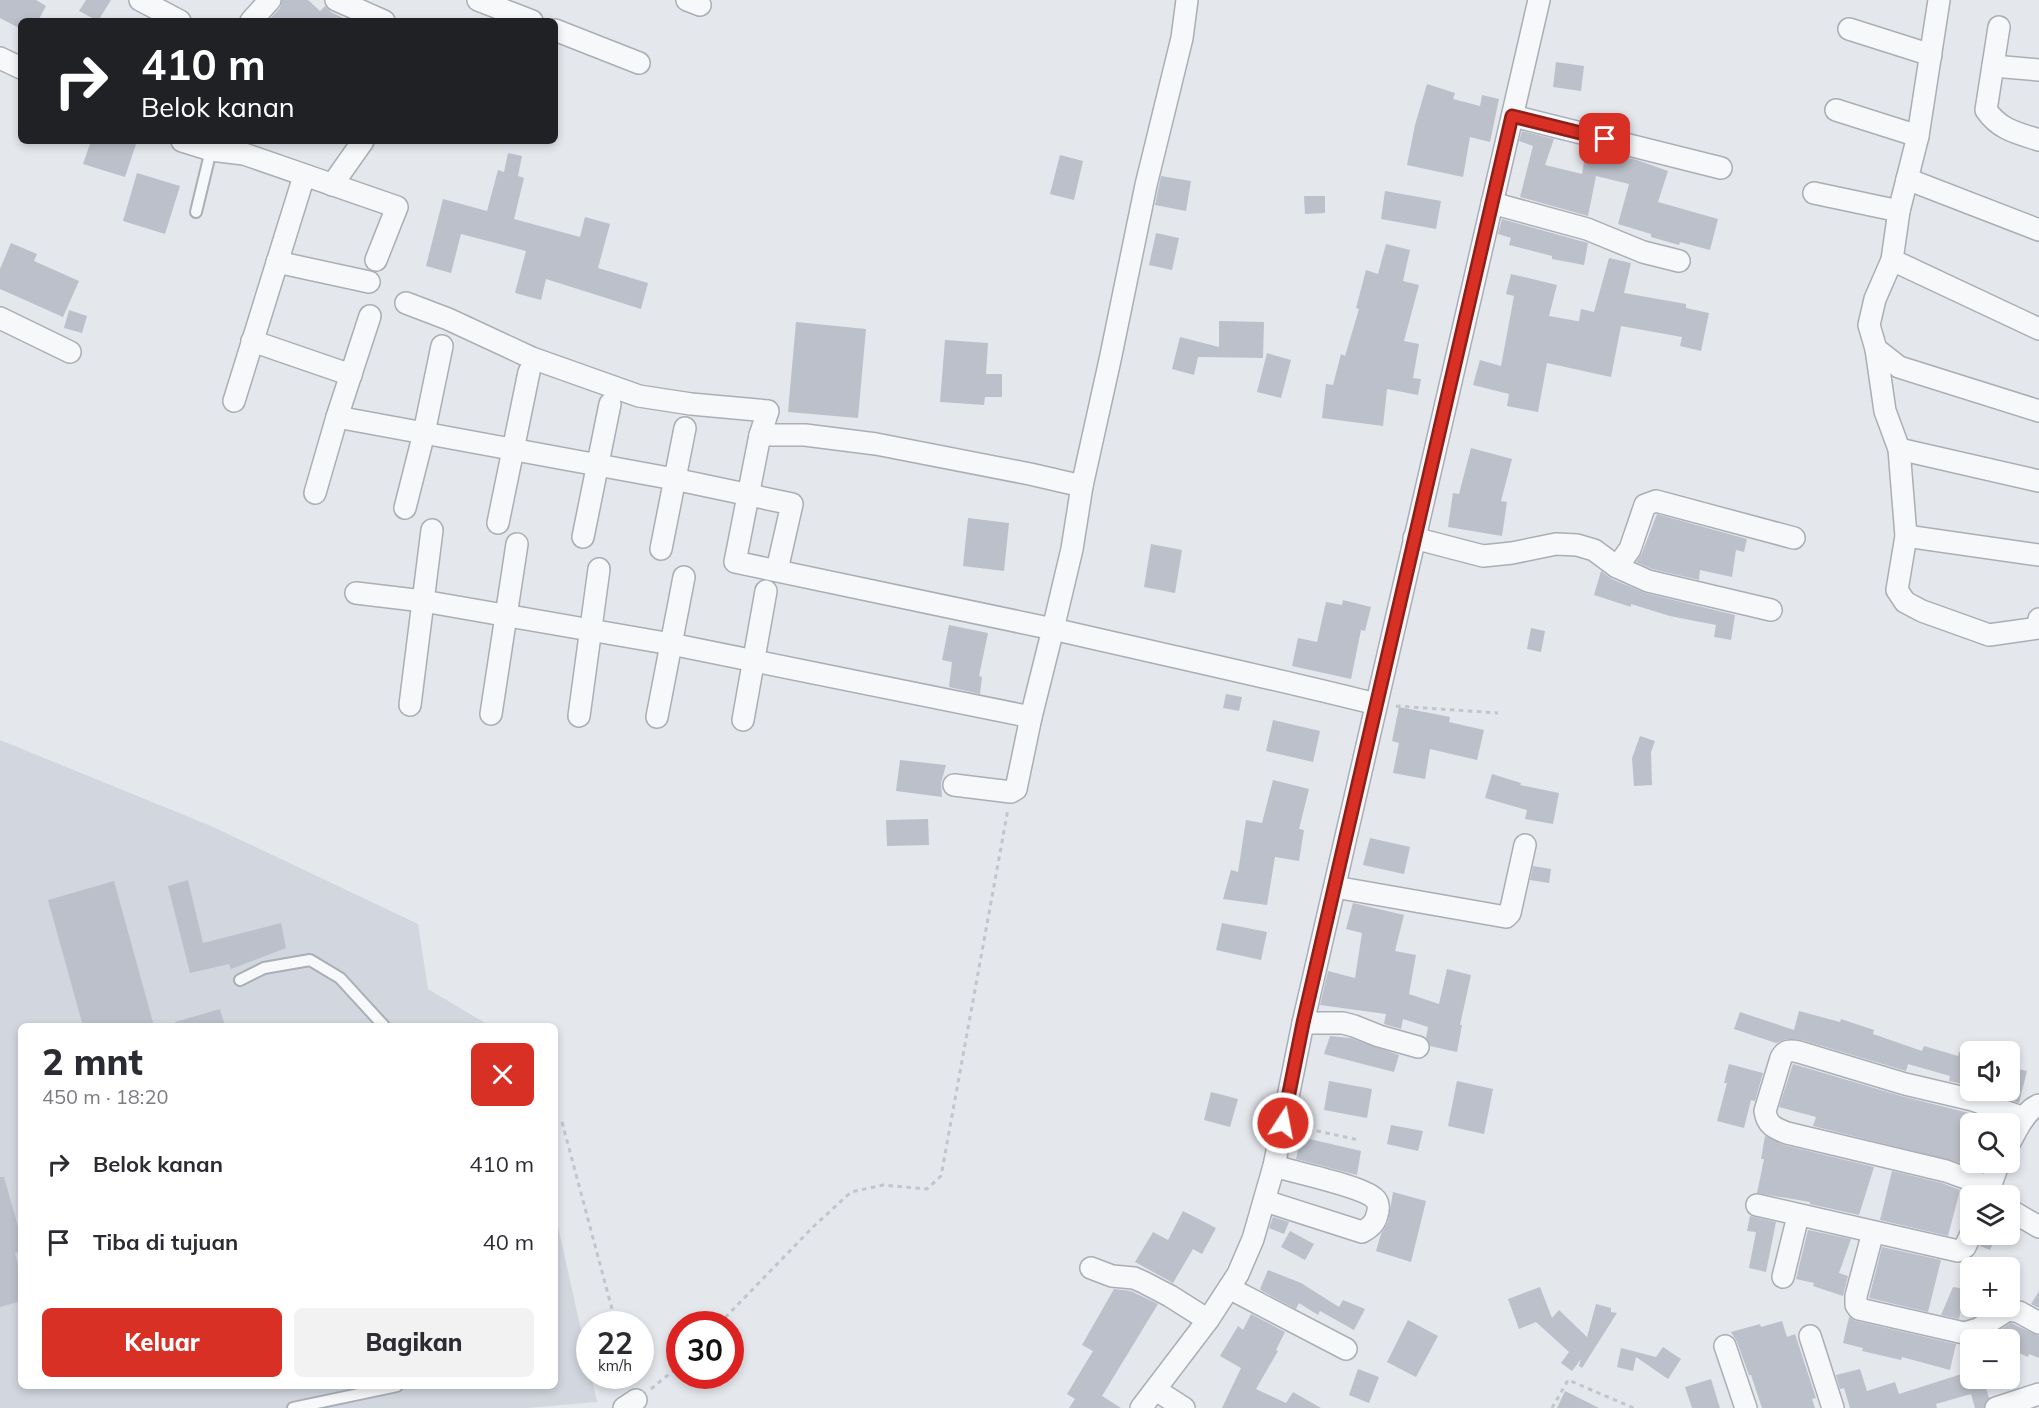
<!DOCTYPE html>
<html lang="id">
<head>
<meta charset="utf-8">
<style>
  :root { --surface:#fff; --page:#f2f2f3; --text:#2b2b33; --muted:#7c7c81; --accent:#d93025 }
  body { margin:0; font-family:Mulish,sans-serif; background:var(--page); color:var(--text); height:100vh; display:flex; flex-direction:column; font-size:22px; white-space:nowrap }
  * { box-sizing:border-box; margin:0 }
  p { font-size:20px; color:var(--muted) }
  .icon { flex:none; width:33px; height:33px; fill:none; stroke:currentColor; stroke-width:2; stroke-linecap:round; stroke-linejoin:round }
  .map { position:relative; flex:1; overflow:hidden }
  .side { position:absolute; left:18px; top:1023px; width:540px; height:366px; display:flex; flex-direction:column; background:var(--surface); border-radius:9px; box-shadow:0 3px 9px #0003 }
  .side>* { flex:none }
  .hud { position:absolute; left:18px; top:18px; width:540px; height:126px; border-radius:9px; box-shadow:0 3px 9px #0003; background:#202124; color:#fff; overflow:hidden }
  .buttons { position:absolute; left:1960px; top:1041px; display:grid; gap:12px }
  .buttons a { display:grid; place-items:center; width:60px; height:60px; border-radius:9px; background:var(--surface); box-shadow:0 3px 9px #0003; font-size:30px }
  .speed { position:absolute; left:576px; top:1311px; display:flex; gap:12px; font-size:30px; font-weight:700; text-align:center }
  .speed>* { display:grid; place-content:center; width:78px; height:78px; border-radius:50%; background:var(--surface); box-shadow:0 3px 9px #0003; line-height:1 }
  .speed small { font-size:15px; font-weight:400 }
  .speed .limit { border:9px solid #d22; background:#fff; color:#111 }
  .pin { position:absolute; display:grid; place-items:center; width:51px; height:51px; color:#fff; margin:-26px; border-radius:12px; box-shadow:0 3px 9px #0006 }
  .me { position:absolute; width:66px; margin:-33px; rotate:11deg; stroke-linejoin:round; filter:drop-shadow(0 0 4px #0008) }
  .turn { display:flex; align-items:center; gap:21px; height:126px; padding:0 24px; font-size:27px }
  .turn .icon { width:78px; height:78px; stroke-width:2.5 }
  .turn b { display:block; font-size:42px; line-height:51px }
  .round { display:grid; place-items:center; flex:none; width:63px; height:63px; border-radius:9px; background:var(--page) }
  .head { display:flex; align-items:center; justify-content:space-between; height:102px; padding:0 24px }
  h1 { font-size:36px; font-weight:800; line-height:45px }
  .primary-button { display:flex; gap:12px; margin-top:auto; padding:12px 24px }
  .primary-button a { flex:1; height:69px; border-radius:9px; background:var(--accent); color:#fff; font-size:24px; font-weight:800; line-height:69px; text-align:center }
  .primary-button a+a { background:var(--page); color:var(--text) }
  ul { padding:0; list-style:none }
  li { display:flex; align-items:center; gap:18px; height:78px; padding:0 24px }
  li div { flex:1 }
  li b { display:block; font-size:22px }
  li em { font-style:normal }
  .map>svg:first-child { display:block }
  .built { fill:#d2d6de }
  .building { fill:#bbc0ca }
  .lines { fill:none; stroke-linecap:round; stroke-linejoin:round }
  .lane-casing { stroke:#a9aeb7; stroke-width:14 }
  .street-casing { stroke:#a9aeb7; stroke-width:24 }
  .path { stroke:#c2c5cb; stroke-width:3; stroke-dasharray:4.5 4.5; stroke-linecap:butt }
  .lane { stroke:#f7f8fa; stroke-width:10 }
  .street { stroke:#f7f8fa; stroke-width:21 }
  .route-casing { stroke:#8d1f18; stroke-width:15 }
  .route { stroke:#d93025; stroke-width:10 }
</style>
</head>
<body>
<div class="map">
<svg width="2039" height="1408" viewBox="0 0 2039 1408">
  <rect width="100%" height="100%" fill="#e4e7ec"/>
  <path class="built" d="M0 740 211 826 418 924 428 989 490 1026H21V1386H555V1213L597 1402 527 1408H0Z"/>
  <g class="building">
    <path d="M0 0H36L46 6 38 21H21V29L0 18Z"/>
    <path d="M86 0H111L98 21 79 11Z"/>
    <path d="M282 0H308L320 11 325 6 331 12 349 21H268L280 8Z"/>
    <path d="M1556 62 1584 66 1581 91 1553 87Z"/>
    <path d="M1427 84 1455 93 1453 99 1480 106 1482 95 1499 99 1490 142 1470 137 1463 177 1407 165 1415 125Z"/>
    <path d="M1522 131 1554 139 1545 165 1582 174 1586 149 1637 160 1668 171 1658 202 1718 219 1710 250 1680 242 1679 245 1651 237V234L1618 224 1629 184 1596 176 1588 216 1520 197 1533 146 1519 141Z"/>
    <path d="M91 141H137L125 177 83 164Z"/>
    <path d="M508 153 522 156 518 176 524 178 514 219 580 237 585 217 610 224 598 268 648 283 641 309 546 279 541 300 515 293 526 251 461 234 451 273 426 266 443 199 487 211 498 170 504 172Z"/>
    <path d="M1060 155 1083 161 1074 200 1050 194Z"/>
    <path d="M137 173 180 186 165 234 123 221Z"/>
    <path d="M1161 176 1191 181 1186 211 1155 205Z"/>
    <path d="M1385 191 1441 201 1436 229 1381 219Z"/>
    <path d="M1304 196H1325V213L1305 214Z"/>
    <path d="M1502 219 1588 243 1584 265 1552 259V256L1509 245 1511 238 1498 234Z"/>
    <path d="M1156 233 1179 238 1172 270 1149 265Z"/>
    <path d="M11 243 37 254 34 261 79 281 63 317 0 289V269Z"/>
    <path d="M1386 244 1410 250 1403 281 1419 285 1404 341 1419 344 1413 378 1421 379 1418 395 1387 389 1383 426 1322 418 1326 384 1333 385 1341 354 1345 356 1359 309 1356 308 1366 270 1378 274Z"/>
    <path d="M1609 258 1631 263 1624 293 1686 304V308L1709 313 1701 351 1680 346 1682 337 1621 326 1611 377 1547 363 1538 412 1507 406 1509 394 1473 385 1480 360 1501 366 1514 296 1506 294 1511 274 1557 285 1549 316 1577 321H1579L1581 309 1594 312Z"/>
    <path d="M69 310 87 316 82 333 64 328Z"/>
    <path d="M1219 321 1264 322 1263 358 1198 357 1194 375 1172 369 1180 337 1219 347Z"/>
    <path d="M796 322 866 329 858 418 788 412Z"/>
    <path d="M945 340 988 343 986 374H1002V397H985L984 405 940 402Z"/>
    <path d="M1267 353 1291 360 1281 398 1257 392Z"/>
    <path d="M1471 448 1512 459 1501 501 1507 502 1502 536 1448 527 1453 493 1459 494Z"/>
    <path d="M1657 514 1747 539 1744 552 1736 550 1732 577 1700 570 1699 580 1652 569 1636 562 1642 553Z"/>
    <path d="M968 518 1009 523 1004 571 963 566Z"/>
    <path d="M1151 544 1182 550 1175 593 1144 587Z"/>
    <path d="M1601 571 1612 579 1645 593 1735 615 1731 640 1714 637 1716 625 1670 616 1631 604V607L1594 595Z"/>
    <path d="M1343 600 1371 607 1365 631 1361 630 1351 679 1292 666 1298 638 1317 642 1326 602 1342 605Z"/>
    <path d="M949 625 988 633 979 676 982 677 980 694 949 687 952 662 942 660Z"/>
    <path d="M1531 628 1545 631 1541 652 1527 649Z"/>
    <path d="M1226 694 1242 697 1239 711 1223 708Z"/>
    <path d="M1399 707 1450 717 1449 722 1484 730 1477 760 1430 749 1425 779 1393 773 1399 743 1392 741Z"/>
    <path d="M1273 720 1320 731 1313 762 1266 751Z"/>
    <path d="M1640 736 1655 741 1651 752 1652 785 1634 786 1632 758Z"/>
    <path d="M900 760 946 765 941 783 942 797 896 791Z"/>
    <path d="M1492 774 1521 783 1520 785 1559 793 1553 824 1525 819 1527 810 1485 798Z"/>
    <path d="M1273 780 1309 789 1299 829 1304 830 1299 861 1275 857 1267 905 1223 899 1231 870 1238 872 1246 820 1262 823Z"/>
    <path d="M928 819 929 845 887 846 886 820Z"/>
    <path d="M1370 838 1410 847 1404 874 1363 865Z"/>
    <path d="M1533 866 1551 869 1549 883 1530 880Z"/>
    <path d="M188 880 203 943 281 923 286 948 231 969 229 964 190 973 168 886Z"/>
    <path d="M114 881 154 1026H83L48 900Z"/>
    <path d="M1353 903 1404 915 1395 951 1416 955 1409 994 1439 1004 1447 969 1471 975 1460 1025H1462L1457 1052 1430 1046 1426 1038 1428 1027 1403 1019 1401 1029 1384 1024 1386 1014 1320 1005 1328 971 1355 978 1362 933 1346 929Z"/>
    <path d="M1222 923 1267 932 1261 960 1216 950Z"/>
    <path d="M220 1009 225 1026H176L175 1022Z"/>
    <path d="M1799 1011 1840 1022 1841 1019 1874 1030 1873 1034 1922 1051 1924 1046 1958 1056 1959 1052 1971 1055V1086L1949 1081 1950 1076 1908 1064 1906 1071 1802 1040 1786 1039 1776 1043 1734 1029 1740 1012 1794 1030Z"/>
    <path d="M1330 1036 1350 1038 1399 1055 1394 1072 1324 1054Z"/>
    <path d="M1729 1064 1763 1073 1755 1101 1751 1100 1744 1128 1717 1121 1727 1083H1724Z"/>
    <path d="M1793 1064 1901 1096 1977 1115 1975 1124H1971V1130L1961 1163 1813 1126 1816 1117 1779 1107Z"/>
    <path d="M2010 1067 2027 1071 2019 1103 2010 1100Z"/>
    <path d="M1329 1081 1372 1089 1367 1118 1324 1110Z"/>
    <path d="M1457 1081 1493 1089 1484 1134 1448 1126Z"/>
    <path d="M1211 1092 1238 1099 1230 1127 1204 1120Z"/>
    <path d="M1391 1125 1423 1131 1418 1151 1387 1144Z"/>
    <path d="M1765 1136 1784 1145 1874 1167 1859 1215 1810 1204V1202L1757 1193 1764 1159H1761Z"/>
    <path d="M1301 1137 1361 1151 1357 1175 1296 1159Z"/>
    <path d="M1892 1171 1942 1183 1960 1190 1948 1236 1880 1220Z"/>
    <path d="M0 1177H4L21 1237V1251L15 1253 21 1277V1301L0 1307Z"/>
    <path d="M1393 1192 1426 1201 1411 1262 1376 1251 1381 1234 1388 1222Z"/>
    <path d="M1183 1211 1216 1228 1202 1254 1193 1249 1173 1283 1135 1262 1153 1232 1168 1240Z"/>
    <path d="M1750 1216 1776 1222 1766 1272 1749 1268 1756 1232 1747 1231Z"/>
    <path d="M1273 1217 1289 1222 1284 1234 1269 1228Z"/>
    <path d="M1808 1230 1851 1239 1839 1273 1848 1276 1843 1296 1813 1286 1814 1283 1796 1279Z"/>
    <path d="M1290 1231 1314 1244 1305 1260 1281 1247Z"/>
    <path d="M1983 1234H1997L1990 1250 1980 1246Z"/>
    <path d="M1882 1247 1941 1260 1928 1312 1869 1298Z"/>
    <path d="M1268 1270 1301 1283 1339 1307 1343 1300 1365 1309 1354 1330 1320 1311 1318 1315 1299 1303 1296 1309 1262 1291 1260 1289Z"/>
    <path d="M1540 1287 1552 1318 1559 1310 1587 1337 1596 1304 1611 1308V1312L1617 1313 1582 1368 1579 1366 1581 1359 1572 1371 1561 1363 1569 1352 1536 1322 1519 1329 1508 1299Z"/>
    <path d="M1953 1287 1965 1289 1959 1319 1941 1315Z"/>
    <path d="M1114 1289 1131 1291 1158 1304 1102 1396 1121 1408H1069L1075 1399 1067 1394 1093 1351 1082 1345Z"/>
    <path d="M2039 1291V1308L2031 1304Z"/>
    <path d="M1251 1314 1285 1332 1276 1350 1278 1351 1256 1389 1286 1403 1293 1392 1321 1408H1222L1241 1368 1220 1356 1238 1326 1243 1330Z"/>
    <path d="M1849 1317 1856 1321 1956 1344 1950 1370 1902 1357 1901 1360 1862 1351 1863 1348 1843 1343Z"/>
    <path d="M1408 1320 1438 1336 1416 1377 1387 1362Z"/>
    <path d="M1782 1321 1787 1337 1795 1334 1816 1398 1812 1399 1815 1408H1762L1751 1375H1749L1737 1342 1731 1332 1760 1324 1761 1327Z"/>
    <path d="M2011 1323 2039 1336V1358L2029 1354 2028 1357 2012 1350 2015 1344 2010 1342V1340H2006L1995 1333Z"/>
    <path d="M1663 1347 1681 1359 1668 1379 1636 1357 1633 1371 1617 1367 1621 1348 1656 1357Z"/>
    <path d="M1358 1369 1379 1377 1369 1403 1349 1395Z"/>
    <path d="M1860 1369 1867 1391 1895 1382 1899 1394 1971 1371V1378H1983L1989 1398 1984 1408H1975L1971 1394 1936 1404 1937 1408H1850L1844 1388 1840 1389 1836 1375Z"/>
    <path d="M1711 1379 1720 1408H1692L1685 1387Z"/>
    <path d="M1565 1391 1599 1408H1557Z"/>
  </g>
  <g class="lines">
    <defs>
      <g id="lane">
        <path d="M196 212 211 150"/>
        <path d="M240 980 264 968 310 960 340 978 384 1026"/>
        <path d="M293 1408 397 1386"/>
      </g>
      <g id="street">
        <path d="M140 0 180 21"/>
        <path d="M336 0 384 21"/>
        <path d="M478 0 532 21"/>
        <path d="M687 0 700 5"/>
        <path d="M1187 0 1182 38 1146 185 1110 360 1082 486 1072 549 1053 629C1161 654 1269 677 1376 704"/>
        <path d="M251 21 270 0"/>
        <path d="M1999 27 1986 110C2000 130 2017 133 2039 140"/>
        <path d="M1849 29 1931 55"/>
        <path d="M555 30 639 63"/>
        <path d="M0 58 21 68"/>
        <path d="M1993 66 2039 70"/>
        <path d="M1836 110 1918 136"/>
        <path d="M1513 116 1721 168"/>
        <path d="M182 141 211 150 244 154 397 207 376 260"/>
        <path d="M1907 179 2039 230"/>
        <path d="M332 185 363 141"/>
        <path d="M1814 193 1899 211 1918 136 1939 0"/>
        <path d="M1492 203 1587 229 1643 252 1679 261"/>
        <path d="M1899 211 1892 260 2039 329"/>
        <path d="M1892 260 1875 299 1869 325 1876 349 1899 367 2039 411"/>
        <path d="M277 262 369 282"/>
        <path d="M406 303 448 319 532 358 639 396 691 404 768 411 760 435H805L876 444 1030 474 1082 486"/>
        <path d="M0 318 70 352"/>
        <path d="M252 341 351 375"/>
        <path d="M1876 349 1885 411 1899 449 1906 536 1897 590 1905 602 1922 611 1989 635 2038 628 2039 619"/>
        <path d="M234 401 304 176"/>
        <path d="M337 417 674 479 792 504 777 570"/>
        <path d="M760 435 735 562 1053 629 1031 717 1016 789 1011 792 954 785"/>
        <path d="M1899 449 2039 481"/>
        <path d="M315 493 337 417 370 316"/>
        <path d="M405 508 424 433 442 346"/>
        <path d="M498 523 529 372"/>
        <path d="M1906 536 2039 555"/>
        <path d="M583 537 610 404"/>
        <path d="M1414 538 1483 556 1512 553 1556 544 1577 545 1594 550 1617 567 1648 581 1771 610"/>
        <path d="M661 549 685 428"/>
        <path d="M1617 567 1630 549 1645 505 1656 501 1794 538"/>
        <path d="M356 593 423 601 671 644 1031 717"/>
        <path d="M410 705 432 530"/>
        <path d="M491 714 517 544"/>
        <path d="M579 716 599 569"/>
        <path d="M657 717 684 577"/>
        <path d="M743 720 766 591"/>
        <path d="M1335 887 1506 917 1510 913 1525 845"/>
        <path d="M1303 1023H1343L1354 1026 1379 1036 1418 1047"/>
        <path d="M2010 1142C2017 1130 2025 1110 2039 1105"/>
        <path d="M1987 1196 1990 1187 1946 1171 1787 1133C1774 1128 1767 1125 1765 1111L1781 1058C1785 1050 1790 1050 1799 1052L1905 1084 1973 1100 2024 1118"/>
        <path d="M1993 1196 1990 1187 1999 1162"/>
        <path d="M1265 1201 1362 1232C1369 1228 1375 1224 1377 1215 1379 1209 1379 1202 1374 1198 1361 1186 1293 1172 1274 1166"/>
        <path d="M1757 1205 1958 1251 1965 1247 1971 1234"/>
        <path d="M2010 1210 2039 1227"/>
        <path d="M1873 1232 1856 1296V1305L1859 1309 1964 1333 1978 1329 2008 1310 2019 1312 2039 1323"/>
        <path d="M1091 1268 1112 1276 1134 1278 1143 1282 1170 1296 1208 1320"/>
        <path d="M1783 1277 1798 1216"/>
        <path d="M1229 1288 1346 1349"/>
        <path d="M1810 1336 1833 1408"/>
        <path d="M1725 1346 1746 1408"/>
        <path d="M1156 1390 1184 1408"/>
        <path d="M624 1408 636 1400"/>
        <path d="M1141 1408 1208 1320 1238 1274 1253 1239 1274 1166 1303 1023 1539 0"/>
        <path d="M1996 1408 2039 1394"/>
      </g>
    </defs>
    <use href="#lane" class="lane-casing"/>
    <use href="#street" class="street-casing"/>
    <g class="path">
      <path d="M1396 706 1498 713"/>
      <path d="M562 1122 616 1324"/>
      <path d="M1299 1127 1359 1140"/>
      <path d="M719 1324 813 1227 851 1192 883 1185 927 1189 941 1176 1008 809"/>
      <path d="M651 1389 680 1365"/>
      <path d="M1552 1408 1568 1380 1634 1408"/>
    </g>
    <use href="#lane" class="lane"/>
    <use href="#street" class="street"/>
  </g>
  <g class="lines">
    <defs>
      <path id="route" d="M1283 1123 1303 1023 1512 116 1605 139"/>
    </defs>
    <use href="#route" class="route-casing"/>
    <use href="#route" class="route"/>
  </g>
</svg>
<div class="buttons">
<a><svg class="icon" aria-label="sound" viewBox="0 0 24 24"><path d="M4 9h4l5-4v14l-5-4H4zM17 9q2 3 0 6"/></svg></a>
<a><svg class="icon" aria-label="search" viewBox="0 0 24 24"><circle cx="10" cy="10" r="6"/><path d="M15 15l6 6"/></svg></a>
<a><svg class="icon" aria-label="layers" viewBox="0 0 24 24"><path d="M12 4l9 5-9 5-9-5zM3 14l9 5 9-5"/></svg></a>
<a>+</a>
<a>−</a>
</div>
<div class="speed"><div>22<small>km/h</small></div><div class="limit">30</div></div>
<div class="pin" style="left:1605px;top:139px;background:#d93025"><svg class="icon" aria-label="arrive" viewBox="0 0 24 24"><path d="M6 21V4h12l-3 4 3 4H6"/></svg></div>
<svg class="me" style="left:1283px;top:1123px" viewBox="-20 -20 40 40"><circle r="17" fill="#d93025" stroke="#fff" stroke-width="3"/><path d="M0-11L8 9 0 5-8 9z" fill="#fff"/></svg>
<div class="hud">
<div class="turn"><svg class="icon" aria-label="right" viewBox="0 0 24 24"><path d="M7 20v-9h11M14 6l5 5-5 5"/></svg><div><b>410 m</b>Belok kanan</div></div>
</div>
<section class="side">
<div class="head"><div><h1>2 mnt</h1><p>450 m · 18:20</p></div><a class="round" style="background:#d93025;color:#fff"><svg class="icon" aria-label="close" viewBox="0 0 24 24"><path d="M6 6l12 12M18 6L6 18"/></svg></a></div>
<ul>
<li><svg class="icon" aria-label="right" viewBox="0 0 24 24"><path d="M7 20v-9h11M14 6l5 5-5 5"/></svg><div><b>Belok kanan</b></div><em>410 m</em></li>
<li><svg class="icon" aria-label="arrive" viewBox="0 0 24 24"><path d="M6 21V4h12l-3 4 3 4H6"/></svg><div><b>Tiba di tujuan</b></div><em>40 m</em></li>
</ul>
<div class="primary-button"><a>Keluar</a><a>Bagikan</a></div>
</section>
</div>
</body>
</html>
